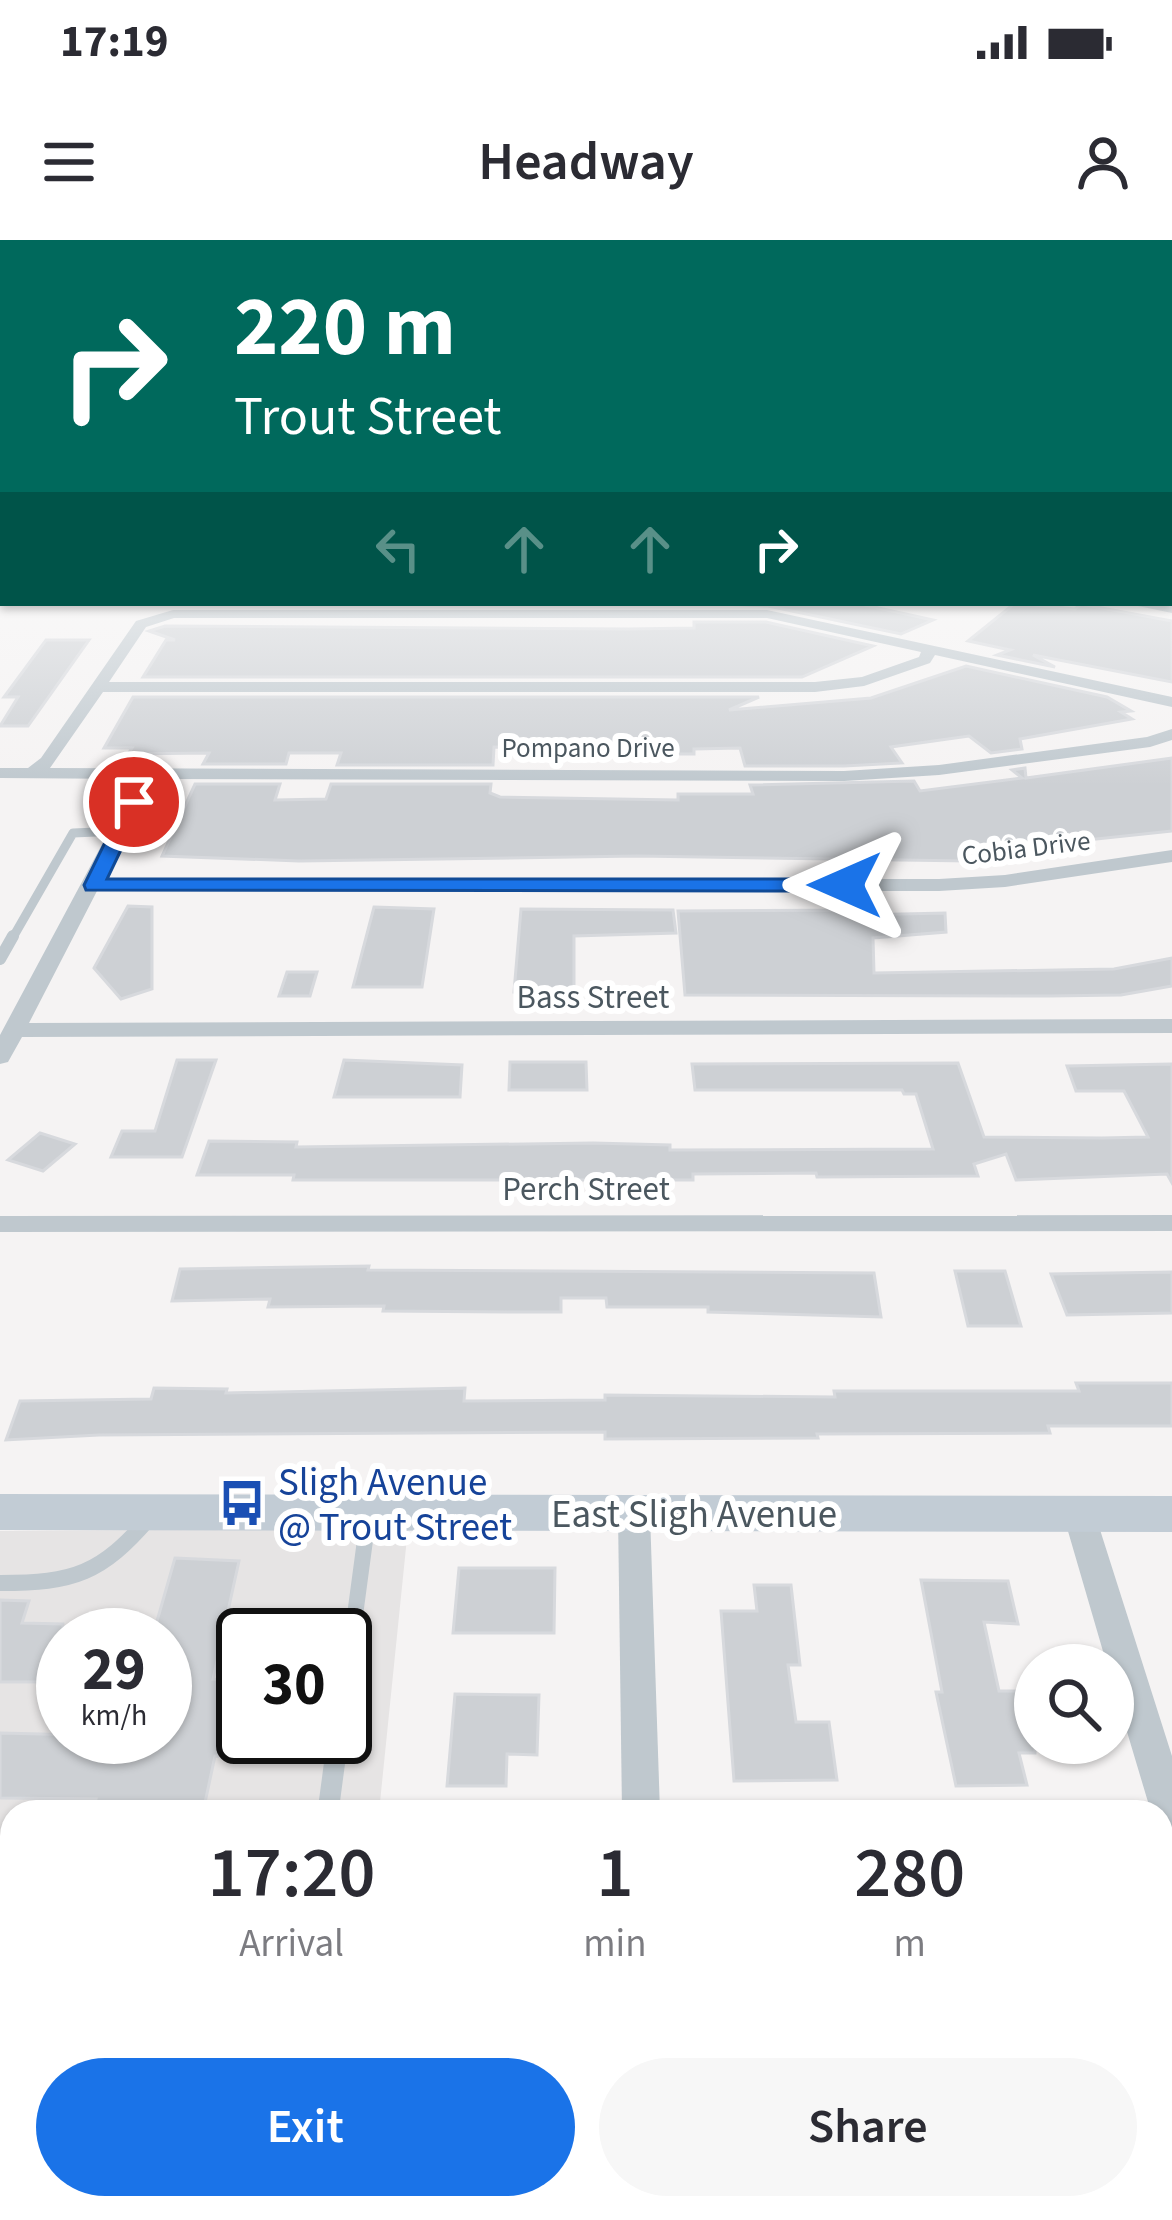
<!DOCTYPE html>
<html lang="en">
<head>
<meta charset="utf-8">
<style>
  :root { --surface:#fff; --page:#f7f7f7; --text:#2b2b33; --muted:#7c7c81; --accent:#1a73e8 }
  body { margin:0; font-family:"Source Sans 3",sans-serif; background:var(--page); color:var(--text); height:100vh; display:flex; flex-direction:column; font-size:45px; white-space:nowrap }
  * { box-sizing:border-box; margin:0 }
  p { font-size:39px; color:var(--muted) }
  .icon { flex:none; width:66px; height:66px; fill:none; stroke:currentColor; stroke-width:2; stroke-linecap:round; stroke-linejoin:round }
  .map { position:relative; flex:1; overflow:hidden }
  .side { position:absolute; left:0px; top:1560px; width:1173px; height:420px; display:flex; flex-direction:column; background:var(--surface); border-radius:36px 36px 0 0; box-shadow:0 3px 9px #0004 }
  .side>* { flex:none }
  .banner { position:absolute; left:0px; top:0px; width:1173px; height:366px; box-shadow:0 3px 9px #0004; background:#00695c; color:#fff; overflow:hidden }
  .fabs { position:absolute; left:1014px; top:1404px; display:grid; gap:24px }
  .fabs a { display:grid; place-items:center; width:120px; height:120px; border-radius:50%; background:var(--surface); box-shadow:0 3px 9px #0004; font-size:60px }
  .speed { position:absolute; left:36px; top:1368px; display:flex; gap:24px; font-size:60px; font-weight:700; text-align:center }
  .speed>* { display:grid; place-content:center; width:156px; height:156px; border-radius:50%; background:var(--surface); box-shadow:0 3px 9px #0004; line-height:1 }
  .speed small { font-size:30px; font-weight:400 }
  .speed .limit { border:6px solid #111; border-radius:18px; background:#fff; color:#111 }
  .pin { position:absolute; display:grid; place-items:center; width:102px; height:102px; color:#fff; margin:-51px; border:6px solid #fff; border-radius:50%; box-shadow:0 3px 12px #0007 }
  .me { position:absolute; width:132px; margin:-66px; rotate:270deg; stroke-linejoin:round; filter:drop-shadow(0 0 9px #0008) }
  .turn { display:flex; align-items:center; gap:42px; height:252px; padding:0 36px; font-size:54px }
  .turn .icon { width:156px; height:156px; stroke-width:2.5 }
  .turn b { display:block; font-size:84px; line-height:102px }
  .lanes { display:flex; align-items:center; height:114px; padding:0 36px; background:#0003; justify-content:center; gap:60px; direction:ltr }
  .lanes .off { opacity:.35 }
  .eta { display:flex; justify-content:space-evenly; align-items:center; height:204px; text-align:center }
  .eta b { font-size:72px; font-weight:600; line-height:84px }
  .button { display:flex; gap:24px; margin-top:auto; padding:24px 36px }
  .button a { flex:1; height:138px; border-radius:72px; background:var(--accent); color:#fff; font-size:48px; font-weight:600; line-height:138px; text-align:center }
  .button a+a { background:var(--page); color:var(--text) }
  .status { display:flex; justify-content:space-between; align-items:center; height:84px; padding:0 60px; background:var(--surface); direction:ltr }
  .status svg { height:33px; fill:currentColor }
  header { display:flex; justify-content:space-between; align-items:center; height:156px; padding:0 36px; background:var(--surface); font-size:54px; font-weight:600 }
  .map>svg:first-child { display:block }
  .education { fill:#e6e4e4; fill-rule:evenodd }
  .building { fill:#cdd0d4; stroke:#d7d9dd; stroke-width:3 }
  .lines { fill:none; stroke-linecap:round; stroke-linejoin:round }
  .lane-far3 { stroke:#bfc8ce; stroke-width:9 }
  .lane-far2 { stroke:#bfc8ce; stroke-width:12 }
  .lane-far1 { stroke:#bfc8ce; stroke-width:16 }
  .lane { stroke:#bfc8ce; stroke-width:21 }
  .street { fill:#bfc8ce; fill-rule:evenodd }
  .secondary { fill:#c2ccd5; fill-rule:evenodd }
  .route { fill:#1a73e8; stroke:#114b97; stroke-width:3 }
  .labels { text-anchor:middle; stroke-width:12; stroke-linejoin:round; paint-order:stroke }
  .far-street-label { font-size:27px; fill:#4b575f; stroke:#fff }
  .street-label { font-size:33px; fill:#4b575f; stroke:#fff }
  .near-transit-label { font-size:39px; fill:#164399; stroke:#fff; text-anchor:start }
  .near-street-label { font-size:39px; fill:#4b575f; stroke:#fff }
</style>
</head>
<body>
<div class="status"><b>17:19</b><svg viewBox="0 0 49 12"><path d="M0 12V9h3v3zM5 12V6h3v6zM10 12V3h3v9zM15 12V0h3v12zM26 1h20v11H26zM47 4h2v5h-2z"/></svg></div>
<header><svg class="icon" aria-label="menu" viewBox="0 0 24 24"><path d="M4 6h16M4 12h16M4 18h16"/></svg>Headway<svg class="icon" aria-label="person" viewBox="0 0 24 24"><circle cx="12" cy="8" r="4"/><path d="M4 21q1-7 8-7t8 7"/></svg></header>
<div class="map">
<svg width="1172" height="1980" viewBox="0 0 1172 1980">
  <rect width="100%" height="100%" fill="#f5f3f3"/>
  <path class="education" d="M408 1288 379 1572H12V1968H338L337 1980H0V1291ZM63 1395H165V1497H63ZM243 1395H345V1497H243Z"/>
  <g class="building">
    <path d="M695 363H856L933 380 901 394 768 366Z"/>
    <path d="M1015 363 1075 369 1081 364 1172 381V442L1033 415 1055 427 997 415 1010 410 968 401Z"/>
    <path d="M694 382H766L873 406 802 437H143L166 400H175L149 391 165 386 629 389 694 388Z"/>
    <path d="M46 400H89L28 486H0L18 457H4Z"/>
    <path d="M966 426 1107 457 1131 471 1121 472 1132 479 1020 499 1022 509 991 513 969 496 891 507 902 523 844 526H745L740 508 694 509V514H584V509L494 507 493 525H337L341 513H289L286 524H203L209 513 128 514 132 508H104L133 457H759L729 470 871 458Z"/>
    <path d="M1172 518V591L965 613 968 621 638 616 299 621 162 616 195 544H280L275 560 326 559 331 544H491L490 553 500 557 678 560V554H753L750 545 914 541 920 551 1022 538 1012 530 1025 528 1026 538Z"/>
    <path d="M128 666 152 667V749L121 759 94 728Z"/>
    <path d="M374 667 434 669 422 747H353Z"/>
    <path d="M521 669 673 670 676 693 574 696V753L514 752Z"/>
    <path d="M857 670 858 675 945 673 946 692 873 698 874 733 1114 729 1172 718V746L1121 755 1049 756 685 755 678 671Z"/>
    <path d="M287 732H317L310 756H279Z"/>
    <path d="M177 820H216L182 917H111L122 891H155Z"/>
    <path d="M344 820 462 825 460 857H334Z"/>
    <path d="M510 822H586L587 850H509Z"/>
    <path d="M958 823 984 897 1102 898 1148 897 1124 851H1076L1067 826 1172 824V943L1167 934 1016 940 1006 914 974 924 978 936 817 937 816 933 693 934V940H293L294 935H197L209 901 297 902 296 907 593 903 670 905V910L933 909 916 854H904L902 850H695L692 824Z"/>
    <path d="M40 893 75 904 43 931 8 920Z"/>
    <path d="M369 1026 368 1030 874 1033 881 1077 708 1072V1067H607L606 1058H561V1072H509L383 1071 384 1066 268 1067 270 1059 172 1061 180 1029Z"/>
    <path d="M955 1031H1005L1021 1086H968Z"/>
    <path d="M1172 1032V1073L1067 1075 1051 1034Z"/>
    <path d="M1076 1143H1172V1186H1048L1050 1193 817 1194 818 1198 605 1199V1192L99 1195 6 1200 20 1161 151 1159 154 1148 227 1149 226 1153 465 1148 464 1161 605 1160V1155L835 1157 834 1151H1079Z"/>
    <path d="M175 1318 239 1321 213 1439 243 1440V1517L215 1516 203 1572H93L96 1559 0 1558V1493L165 1497V1395H153Z"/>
    <path d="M459 1328H555L554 1393H453Z"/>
    <path d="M921 1340 1008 1341 1018 1384 984 1382 999 1451H1035V1513H1019L1027 1545 956 1546 936 1452H942Z"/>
    <path d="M754 1345H791L800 1425H788L796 1482H829L837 1540 734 1541 721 1371H757Z"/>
    <path d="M0 1360 29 1361 22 1383 63 1384V1442H0Z"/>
    <path d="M455 1454 539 1455 537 1515 507 1514 506 1546H447Z"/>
  </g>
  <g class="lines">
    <path class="lane-far3" d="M12 699 73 593 120 591"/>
    <path class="lane-far2" d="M0 719 13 696"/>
    <g class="lane-far1">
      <path d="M0 1343C74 1343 101 1334 150 1277"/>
      <path d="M347 1435 368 1278"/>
    </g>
    <g class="lane">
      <path d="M345 1448 347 1432"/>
      <path d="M328 1572 338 1497"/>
    </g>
    <g class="street">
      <rect x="0" y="297" width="3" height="8"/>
      <path d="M1136 363 1172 365V373L1138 366Z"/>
      <path d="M767 370 1172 457V467L935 415 930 423 864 446 815 452H103L50 528 844 531 939 525 1147 497 1172 489V500L1150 507 939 535 844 541 155 539 103 639H939L1005 635 1172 610V622L1005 647 939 651H97L29 783 1172 779V793L22 797 8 822 0 824V795L137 539 0 538V528H28L41 518 136 381 173 370ZM174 378H767L921 412 919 417 862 437 815 442H109L146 387Z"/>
      <path d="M1172 975V991L0 992V976Z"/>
      <path d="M634 1261 646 1265 650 1274 660 1572H622L618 1274 622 1265Z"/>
      <path d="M1079 1261 1091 1265 1095 1274 1172 1516V1596L1161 1592V1572H1151L1113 1445V1425H1107L1063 1274 1067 1265Z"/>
      <rect x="626" y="1968" width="48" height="12"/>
    </g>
    <path class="secondary" d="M0 1254 1172 1256V1292L0 1290Z"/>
  </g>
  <linearGradient id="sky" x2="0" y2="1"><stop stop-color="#86c4e8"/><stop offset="0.49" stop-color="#fafafa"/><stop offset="1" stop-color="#fafafa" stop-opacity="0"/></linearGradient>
  <rect width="1172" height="546" fill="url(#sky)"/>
  <path class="route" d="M134 556 144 562 107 639H845L855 645 845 651 86 650 84 645 125 562Z"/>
  <defs>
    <symbol id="bus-bare" viewBox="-9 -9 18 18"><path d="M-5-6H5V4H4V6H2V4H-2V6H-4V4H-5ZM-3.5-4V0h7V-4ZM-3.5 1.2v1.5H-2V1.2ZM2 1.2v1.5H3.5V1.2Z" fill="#1a4fb4" stroke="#fff" stroke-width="2.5" paint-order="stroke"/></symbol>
  </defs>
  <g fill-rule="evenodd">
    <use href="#bus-bare" x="209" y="1230" width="66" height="66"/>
  </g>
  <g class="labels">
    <g class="far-street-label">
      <text x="588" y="517">Pompano Drive</text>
      <text transform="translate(1026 608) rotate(-7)" y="9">Cobia Drive</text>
    </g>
    <g class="street-label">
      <text x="593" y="768">Bass Street</text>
      <text x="586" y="960">Perch Street</text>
    </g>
    <g class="near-transit-label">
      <text x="278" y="1255">Sligh Avenue<tspan x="278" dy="45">@ Trout Street</tspan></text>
    </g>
    <g class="near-street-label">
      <text x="694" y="1287">East Sligh Avenue</text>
    </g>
  </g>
</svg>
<div class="fabs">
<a><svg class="icon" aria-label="search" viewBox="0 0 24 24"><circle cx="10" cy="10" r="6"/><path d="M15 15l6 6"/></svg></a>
</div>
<div class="speed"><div>29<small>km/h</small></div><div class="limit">30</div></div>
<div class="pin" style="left:134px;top:562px;background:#d93025"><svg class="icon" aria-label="arrive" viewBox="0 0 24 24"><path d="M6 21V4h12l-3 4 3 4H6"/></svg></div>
<svg class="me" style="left:845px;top:645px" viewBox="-20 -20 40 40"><path d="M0-17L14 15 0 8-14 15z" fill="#1a73e8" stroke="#fff" stroke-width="4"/></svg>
<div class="banner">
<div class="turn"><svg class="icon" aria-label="right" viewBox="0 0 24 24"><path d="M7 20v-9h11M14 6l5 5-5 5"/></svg><div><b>220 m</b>Trout Street</div></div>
<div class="lanes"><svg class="icon off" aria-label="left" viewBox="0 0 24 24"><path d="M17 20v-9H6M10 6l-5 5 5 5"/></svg><svg class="icon off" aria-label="ahead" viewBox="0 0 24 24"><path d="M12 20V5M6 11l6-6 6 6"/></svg><svg class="icon off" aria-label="ahead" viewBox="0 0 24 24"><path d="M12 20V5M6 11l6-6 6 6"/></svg><svg class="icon" aria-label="right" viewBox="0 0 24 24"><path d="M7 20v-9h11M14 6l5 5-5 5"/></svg></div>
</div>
<section class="side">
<div class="eta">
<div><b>17:20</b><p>Arrival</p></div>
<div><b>1</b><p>min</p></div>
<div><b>280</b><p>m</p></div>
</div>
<div class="button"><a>Exit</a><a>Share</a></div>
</section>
</div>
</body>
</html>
